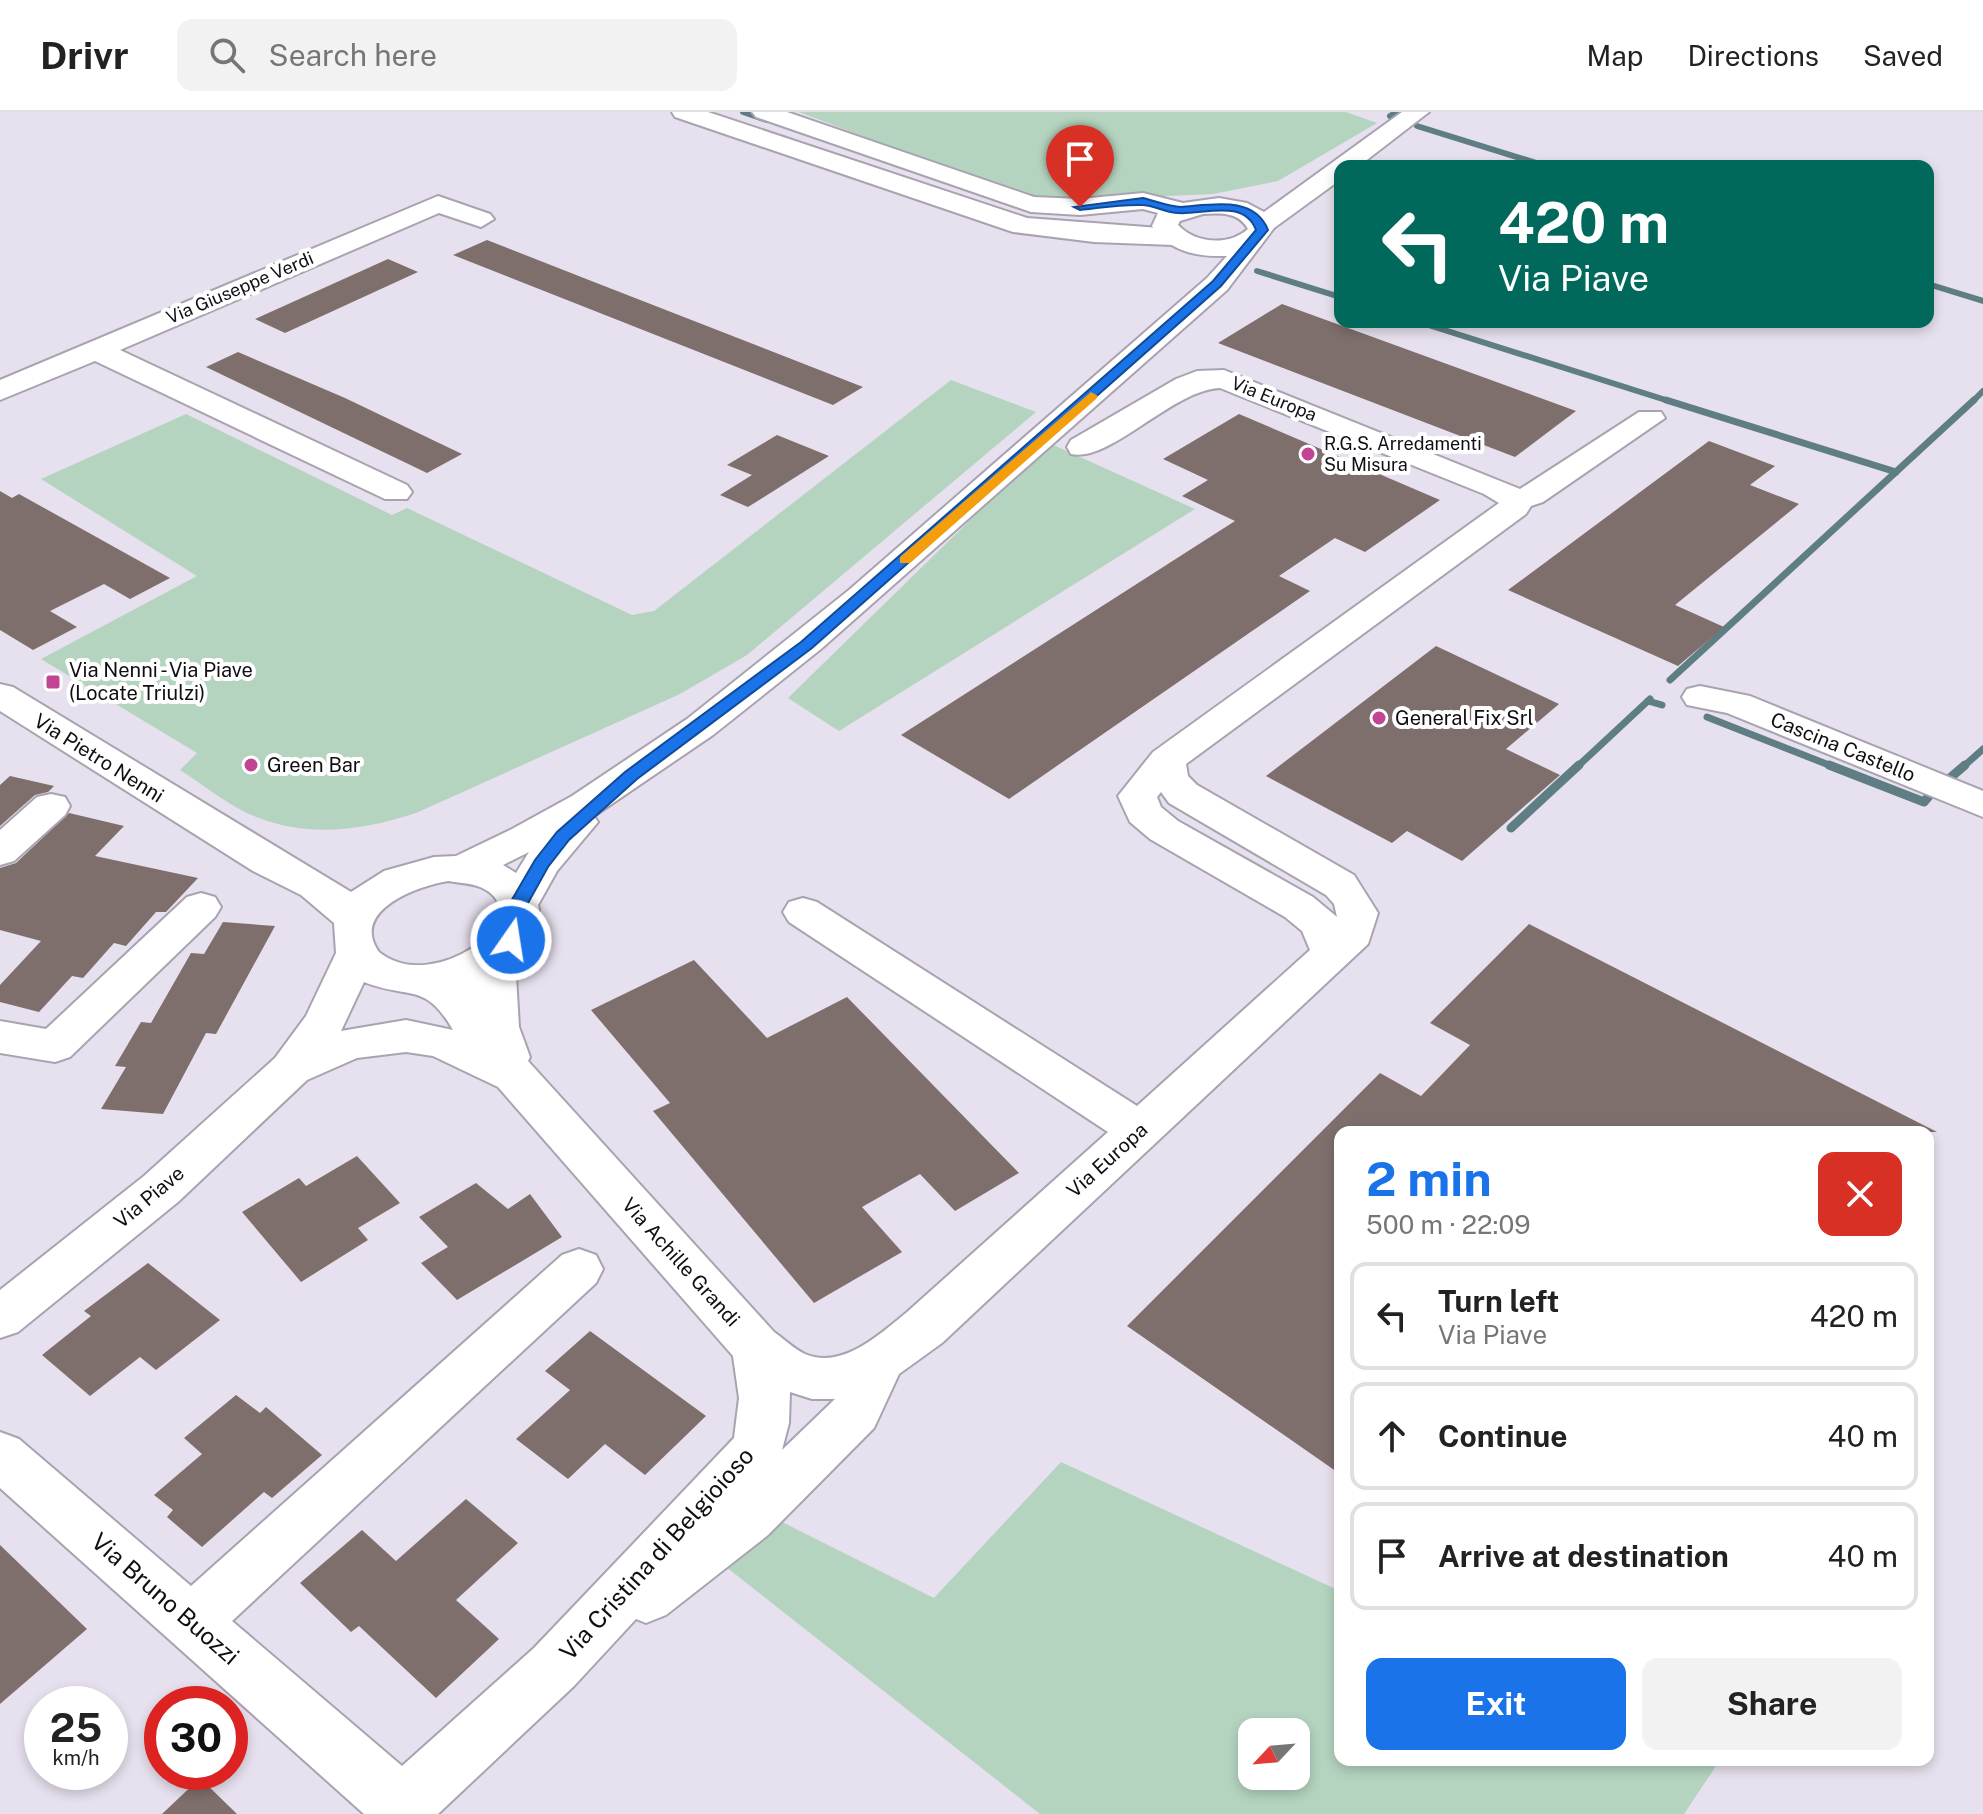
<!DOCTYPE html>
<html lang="en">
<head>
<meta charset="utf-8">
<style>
  :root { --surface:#fff; --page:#f2f2f2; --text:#222; --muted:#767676; --line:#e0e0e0; --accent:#1a73e8 }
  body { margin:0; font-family:"Public Sans",sans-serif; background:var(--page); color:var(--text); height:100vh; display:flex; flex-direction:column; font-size:30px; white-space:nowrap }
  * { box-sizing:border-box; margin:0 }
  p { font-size:26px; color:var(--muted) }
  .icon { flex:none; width:44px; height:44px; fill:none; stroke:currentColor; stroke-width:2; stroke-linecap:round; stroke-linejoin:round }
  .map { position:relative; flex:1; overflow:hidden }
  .drawer { position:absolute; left:1334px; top:1014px; width:600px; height:640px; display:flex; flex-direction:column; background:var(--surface); border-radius:16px; box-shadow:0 4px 12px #0003 }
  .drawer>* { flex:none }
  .hud { position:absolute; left:1334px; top:48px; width:600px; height:168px; border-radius:16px; box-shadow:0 4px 12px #0003; background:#00695c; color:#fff; overflow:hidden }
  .needle { width:52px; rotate:244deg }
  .controls { position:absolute; left:1238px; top:1606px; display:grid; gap:16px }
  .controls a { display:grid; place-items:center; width:72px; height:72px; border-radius:16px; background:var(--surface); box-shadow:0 4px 12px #0003; font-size:40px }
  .speed { position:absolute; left:24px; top:1574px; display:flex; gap:16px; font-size:40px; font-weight:700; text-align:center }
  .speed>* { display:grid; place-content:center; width:104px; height:104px; border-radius:50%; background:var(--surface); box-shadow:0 4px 12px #0003; line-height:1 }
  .speed small { font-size:20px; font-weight:400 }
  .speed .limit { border:12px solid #d22; background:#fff; color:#111 }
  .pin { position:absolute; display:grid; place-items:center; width:68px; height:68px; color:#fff; margin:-82px -34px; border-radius:50% 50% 50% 0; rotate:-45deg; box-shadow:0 0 8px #0007 }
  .pin .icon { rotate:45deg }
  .me { position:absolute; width:88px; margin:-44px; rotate:13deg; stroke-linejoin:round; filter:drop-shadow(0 0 6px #0008) }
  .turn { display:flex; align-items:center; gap:28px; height:168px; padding:0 32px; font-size:36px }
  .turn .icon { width:104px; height:104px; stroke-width:2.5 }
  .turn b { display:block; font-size:56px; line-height:68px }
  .round { display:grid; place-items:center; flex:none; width:84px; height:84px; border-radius:16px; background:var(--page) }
  .overview { display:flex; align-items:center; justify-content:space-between; height:136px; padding:0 32px }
  h1 { font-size:48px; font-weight:700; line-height:60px; color:var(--accent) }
  .button { display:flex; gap:16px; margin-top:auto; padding:16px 32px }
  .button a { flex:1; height:92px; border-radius:16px; background:var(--accent); color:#fff; font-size:32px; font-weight:700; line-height:92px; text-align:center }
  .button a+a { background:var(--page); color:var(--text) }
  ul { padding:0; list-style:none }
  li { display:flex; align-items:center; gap:24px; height:108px; margin:0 16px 12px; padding:0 16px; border:4px solid var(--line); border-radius:16px }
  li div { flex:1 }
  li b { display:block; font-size:30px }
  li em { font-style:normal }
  header { display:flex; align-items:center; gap:48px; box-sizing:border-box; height:112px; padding:0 40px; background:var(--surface); border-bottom:2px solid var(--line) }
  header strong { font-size:38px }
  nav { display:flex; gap:44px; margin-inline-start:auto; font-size:28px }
  .search { width:560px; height:72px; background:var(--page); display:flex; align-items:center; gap:20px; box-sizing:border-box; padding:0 28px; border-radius:16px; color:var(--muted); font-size:30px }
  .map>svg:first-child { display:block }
  .green { fill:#b4d4bf; fill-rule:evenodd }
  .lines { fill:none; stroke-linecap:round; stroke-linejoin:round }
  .stream-far2 { stroke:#5f7e83; stroke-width:6 }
  .stream-far1 { stroke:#5f7e83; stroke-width:7 }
  .stream { stroke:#5f7e83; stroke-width:9 }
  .building { fill:#7e6f6c }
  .minor-casing { stroke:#a9a3b0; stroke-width:4 }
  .highway-casing { stroke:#a9a3b0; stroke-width:4 }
  .minor { fill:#fff; fill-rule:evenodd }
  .highway { fill:#fff; fill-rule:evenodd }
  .route { fill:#1a73e8; stroke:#114b97; stroke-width:2 }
  .slow { fill:#f59e0b }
  .poi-dot { fill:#c24492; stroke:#fff; stroke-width:3 }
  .labels { text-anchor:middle; stroke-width:8; stroke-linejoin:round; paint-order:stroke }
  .far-street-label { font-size:18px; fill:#100e12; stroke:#fff }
  .far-poi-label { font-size:18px; fill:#100e12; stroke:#fff; text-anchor:start }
  .poi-label { font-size:20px; fill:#100e12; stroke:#fff; text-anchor:start }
  .street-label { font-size:20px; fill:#100e12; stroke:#fff }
  .near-street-label { font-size:24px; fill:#100e12; stroke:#fff }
</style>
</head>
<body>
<header>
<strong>Drivr</strong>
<div class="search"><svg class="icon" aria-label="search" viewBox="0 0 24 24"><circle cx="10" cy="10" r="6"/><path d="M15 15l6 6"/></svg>Search here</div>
<nav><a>Map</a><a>Directions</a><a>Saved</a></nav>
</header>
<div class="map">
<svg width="1983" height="1702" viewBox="0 0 1983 1702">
  <rect width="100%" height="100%" fill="#e7e0ee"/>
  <g class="green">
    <path d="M799 0H1346L1377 11 1278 69 1213 82 1036 90Z"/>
    <path d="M951 268 1036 300 747 543 680 582 416 701C364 718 311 726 259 706 231 696 204 673 180 658L197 641 41 547 197 464 41 367 186 302 392 403 407 396 632 503 654 499Z"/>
    <path d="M1049 331 1195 397 839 619 788 586Z"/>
    <path d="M1061 1350 1340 1479V1648H1703L1716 1654 1684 1702H1040L721 1451 768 1403 934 1486ZM1252 1620H1296V1664H1252Z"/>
  </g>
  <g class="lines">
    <g class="stream-far2">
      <path d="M743 0 767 8"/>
      <path d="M1390 4 1397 0"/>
      <path d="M1417 14 1546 54"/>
      <path d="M1257 159 1340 185"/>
      <path d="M1928 172 1983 189"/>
      <path d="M1419 210 1672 290"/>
      <path d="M1972 290 1983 279"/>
    </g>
    <g class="stream-far1">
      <path d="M1666 288 1896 360"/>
      <path d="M1670 568 1974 288"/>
      <path d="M1648 589 1662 593"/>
      <path d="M1707 605 1834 655"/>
      <path d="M1577 655 1650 587"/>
      <path d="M1963 655 1983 637"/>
    </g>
    <g class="stream">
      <path d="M1829 653 1924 690 1929 684"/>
      <path d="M1950 666 1965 653"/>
      <path d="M1511 716 1579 653"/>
    </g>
  </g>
  <g class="building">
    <path d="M487 128 594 170 863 275 833 293 453 143Z"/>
    <path d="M388 147 418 160 285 221 255 207Z"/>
    <path d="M1282 192 1576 299 1515 345 1218 231Z"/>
    <path d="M238 240 345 286 462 342 427 361 206 255Z"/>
    <path d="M1239 302 1440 388 1365 440 1335 426 1279 464 1310 479 1009 687 901 623 1235 409 1182 384 1208 368 1163 347Z"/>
    <path d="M777 323 829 344 748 395 720 383 752 363 727 353Z"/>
    <path d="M1709 329 1775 354 1750 373 1799 392 1675 493 1724 515 1678 554 1508 478Z"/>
    <path d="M0 379 12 386 19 382 170 466 130 487 104 472 50 499 77 515 33 538 0 518Z"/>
    <path d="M1436 534 1559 592 1506 637 1560 663 1462 749 1407 719 1392 731 1266 664Z"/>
    <path d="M10 664 54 674 48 680 35 683 0 714V673Z"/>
    <path d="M69 701 124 714 95 744 198 766 166 800H156L126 834 114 831 83 866 72 864 39 900 0 890V873L41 829 0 818V756L16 751Z"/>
    <path d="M223 810 275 814 216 922 206 921 163 1002 101 997 126 955 115 954 141 910 151 911 191 841 204 842Z"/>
    <path d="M1529 812 1937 1020H1340V1362L1127 1214 1380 961 1421 984 1470 933 1430 911Z"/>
    <path d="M694 848 767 926 847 885 1019 1061 955 1099 920 1062 862 1095 902 1140 814 1191 653 999 670 991 591 898Z"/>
    <path d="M357 1044 400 1091 358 1116 368 1128 301 1170 242 1100 299 1066 306 1074Z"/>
    <path d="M476 1071 508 1097 530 1082 562 1125 457 1188 421 1151 448 1135 419 1105Z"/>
    <path d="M148 1151 220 1208 156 1258 140 1245 90 1284 42 1243 91 1204 84 1199Z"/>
    <path d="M590 1219 706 1304 645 1363 605 1332 568 1367 516 1327 570 1278 545 1259Z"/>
    <path d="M236 1283 260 1301 266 1295 322 1343 272 1386 264 1380 202 1435 167 1405 173 1398 154 1383 202 1342 184 1326Z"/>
    <path d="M466 1387 518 1431 456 1488 499 1527 436 1586 359 1514 351 1520 300 1471 362 1418 396 1449Z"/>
    <path d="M0 1433 87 1517 0 1592Z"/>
    <path d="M200 1666 237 1702H162Z"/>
  </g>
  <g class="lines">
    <defs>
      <g id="minor">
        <path d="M752 0H787L1034 85 1080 87 1143 81 1183 91 1219 86 1247 91 1264 100 1402 0H1429L1359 54H1340V68L1274 116 1227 178 821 537 713 623 594 704 598 710 557 759 538 793C544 812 527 833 515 846L519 915 530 945 528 949 774 1220C784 1227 794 1237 805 1242 842 1258 880 1222 906 1201L1108 1020 789 810 783 800 789 790 803 786 817 790 1137 994 1310 838 1302 819 1285 805 1150 727 1130 710 1118 684 1153 640 1499 391 1484 382 1220 276C1172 278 1110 351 1071 342L1067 335 1071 328 1176 267 1197 259 1224 258 1520 377 1639 300H1661L1665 306 1543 390 1531 394 1526 402 1186 652 1188 664 1197 673 1354 763 1378 801 1368 832 942 1231 899 1262 874 1316 768 1423 666 1503 646 1511 636 1507 574 1574 438 1702H364L0 1376V1320L19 1327 191 1474 562 1143 579 1137 596 1143 603 1157 596 1171 232 1509 402 1654 534 1536 734 1326 739 1286 733 1244 498 975 433 944 406 940 357 946 307 968 178 1090 18 1220 0 1226V1178L144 1064 275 946 306 904 336 841 334 811 301 783 253 759 0 599V572L13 575 351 780 384 759 434 745 456 744 512 717 572 684 687 607 849 478 1207 166 1227 144C1197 145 1170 140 1152 114L1158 101 1143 97 1080 103 1031 100 756 5ZM1203 102C1220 101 1239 100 1248 117 1229 134 1196 132 1178 113L1180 109ZM1161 680 1169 691 1326 783 1334 792 1337 805 1313 785 1178 709 1161 695 1157 685ZM529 740 516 761 503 753ZM449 769C458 771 471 771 480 775 543 802 435 885 379 840 349 798 420 773 449 769ZM364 870C409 888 425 869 453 918L406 908 341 919ZM790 1280 812 1287H835L782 1338 789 1311Z"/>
        <path d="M438 84 490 102 494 107 481 115 439 101 120 238 407 373 412 380 407 387H385L95 249 0 288V268Z"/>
        <path d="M1700 574 1750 584 1983 679V705L1727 601 1687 593 1682 585 1687 577Z"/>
        <path d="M51 682 65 685 70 694 65 703 14 749 0 753V718L37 685Z"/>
        <path d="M201 781 215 785 221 795 215 805 70 945 55 950 0 941V909L46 917 187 785Z"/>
      </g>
      <path id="highway" d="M672 0H708L1027 106 1173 117 1183 119 1187 125 1183 131 1173 133 1094 130 1013 120 675 5Z"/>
    </defs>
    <use href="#minor" class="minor-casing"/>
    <use href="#highway" class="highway-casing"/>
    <use href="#minor" class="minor"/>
    <use href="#highway" class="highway"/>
  </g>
  <path class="route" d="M1143 86C1155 89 1170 95 1181 95 1211 93 1254 83 1268 118L1221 174 812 536 637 667 569 728 548 755 528 791 527 816 517 833H504L502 828 509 816 510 791 535 748 557 720 625 660 801 530 1213 169 1256 118C1244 86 1203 103 1178 101 1166 101 1154 93 1142 93 1122 92 1100 96 1080 98L1074 95Z"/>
  <path class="slow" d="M1091 280 1098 284 1096 287 910 451H900V445Z"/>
  <g class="poi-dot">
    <circle cx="1308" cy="342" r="8"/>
    <rect x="45" y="562" width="16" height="16" rx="4"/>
    <circle cx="1379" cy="606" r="8"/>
    <circle cx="251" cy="653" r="8"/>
  </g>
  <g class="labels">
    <g class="far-street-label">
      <text transform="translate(240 176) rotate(-23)" y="6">Via Giuseppe Verdi</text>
      <text transform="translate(1274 287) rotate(22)" y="6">Via Europa</text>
    </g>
    <g class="far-poi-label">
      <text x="1324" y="338">R.G.S. Arredamenti<tspan x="1324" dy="21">Su Misura</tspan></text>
    </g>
    <g class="poi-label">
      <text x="69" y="565">Via Nenni - Via Piave<tspan x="69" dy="23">(Locate Triulzi)</tspan></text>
      <text x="1395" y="613">General Fix Srl</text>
      <text x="267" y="660">Green Bar</text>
    </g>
    <g class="street-label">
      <text transform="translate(1843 635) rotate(22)" y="7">Cascina Castello</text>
      <text transform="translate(99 646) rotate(32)" y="7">Via Pietro Nenni</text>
      <text transform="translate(1107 1048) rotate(-42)" y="7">Via Europa</text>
      <text transform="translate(149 1085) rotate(-40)" y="7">Via Piave</text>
      <text transform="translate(681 1150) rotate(48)" y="7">Via Achille Grandi</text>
    </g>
    <g class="near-street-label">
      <text transform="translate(657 1442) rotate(-48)" y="8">Via Cristina di Belgioioso</text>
      <text transform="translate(165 1487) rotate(41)" y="8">Via Bruno Buozzi</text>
    </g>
  </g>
</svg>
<div class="controls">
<a><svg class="needle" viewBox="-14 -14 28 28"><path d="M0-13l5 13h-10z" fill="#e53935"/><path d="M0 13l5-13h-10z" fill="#767676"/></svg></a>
</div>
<div class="speed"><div>25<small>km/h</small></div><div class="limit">30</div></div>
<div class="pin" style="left:1080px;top:95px;background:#d93025"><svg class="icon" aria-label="arrive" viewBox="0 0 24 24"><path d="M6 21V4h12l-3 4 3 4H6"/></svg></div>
<svg class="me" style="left:511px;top:828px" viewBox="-20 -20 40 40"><circle r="17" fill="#1a73e8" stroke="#fff" stroke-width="3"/><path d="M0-11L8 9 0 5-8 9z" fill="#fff"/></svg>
<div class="hud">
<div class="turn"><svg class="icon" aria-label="left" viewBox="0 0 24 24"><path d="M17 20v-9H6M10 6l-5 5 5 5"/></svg><div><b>420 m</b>Via Piave</div></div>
</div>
<section class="drawer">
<div class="overview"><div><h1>2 min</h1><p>500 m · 22:09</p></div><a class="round" style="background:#d93025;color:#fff"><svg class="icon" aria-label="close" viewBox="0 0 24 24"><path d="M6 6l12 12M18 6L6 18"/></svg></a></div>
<ul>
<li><svg class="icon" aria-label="left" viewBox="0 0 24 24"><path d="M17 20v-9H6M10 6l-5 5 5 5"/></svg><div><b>Turn left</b><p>Via Piave</p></div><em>420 m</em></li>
<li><svg class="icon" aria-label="ahead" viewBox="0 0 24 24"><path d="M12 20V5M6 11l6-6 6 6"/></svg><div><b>Continue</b></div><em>40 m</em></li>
<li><svg class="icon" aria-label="arrive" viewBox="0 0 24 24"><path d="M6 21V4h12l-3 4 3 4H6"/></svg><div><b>Arrive at destination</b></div><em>40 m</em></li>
</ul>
<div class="button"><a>Exit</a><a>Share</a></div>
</section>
</div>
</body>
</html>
